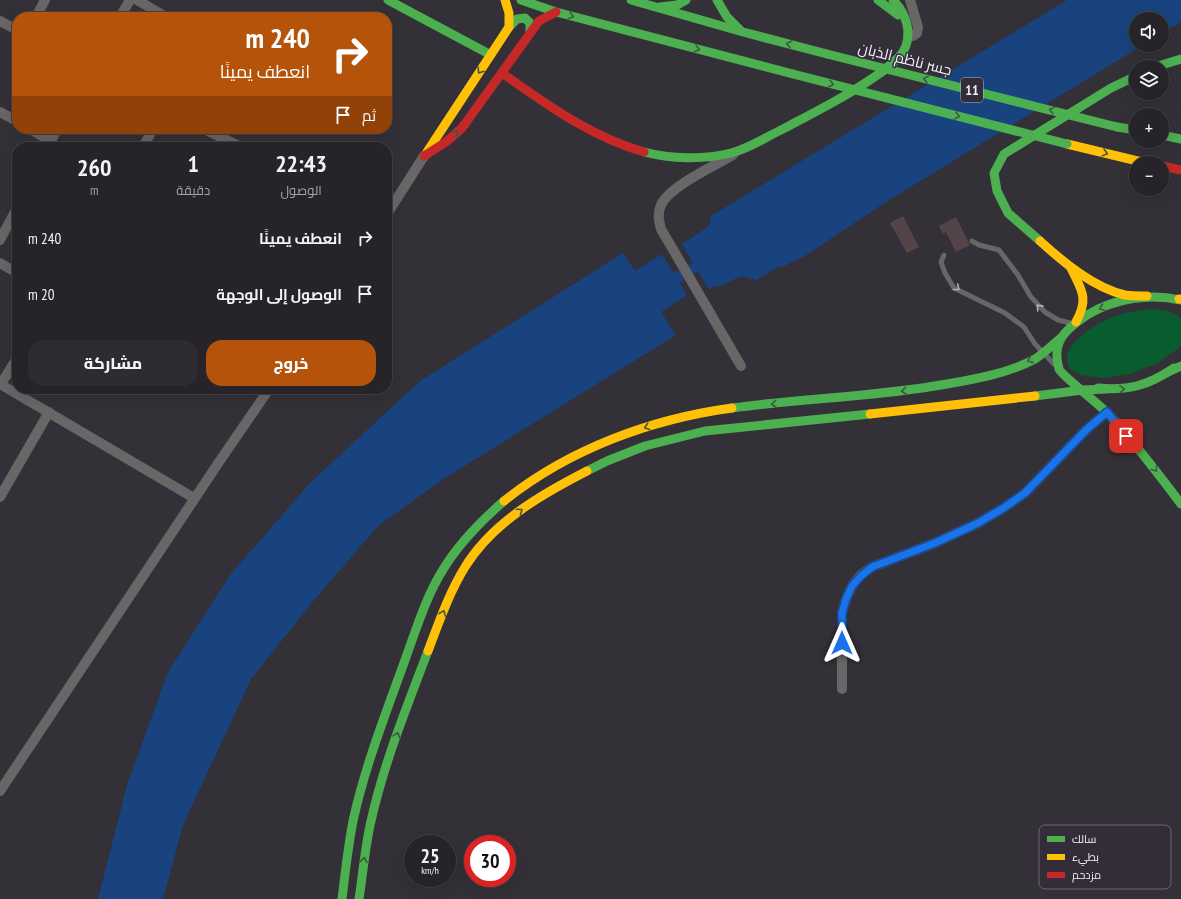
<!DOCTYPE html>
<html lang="ar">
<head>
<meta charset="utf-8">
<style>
  :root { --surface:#262429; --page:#2e2c31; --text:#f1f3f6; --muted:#a4a4a8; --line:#424146; --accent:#b45309 }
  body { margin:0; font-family:"PT Sans Narrow",Cairo,sans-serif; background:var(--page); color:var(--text); direction:rtl; height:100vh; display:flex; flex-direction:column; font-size:15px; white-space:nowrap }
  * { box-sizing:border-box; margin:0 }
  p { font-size:13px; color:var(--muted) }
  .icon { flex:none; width:22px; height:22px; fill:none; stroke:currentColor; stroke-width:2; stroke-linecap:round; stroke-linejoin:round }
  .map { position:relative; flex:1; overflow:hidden; direction:ltr }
  .side { position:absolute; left:12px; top:142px; width:380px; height:252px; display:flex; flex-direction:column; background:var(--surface); border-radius:16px; box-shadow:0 4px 16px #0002,0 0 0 1px var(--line); direction:rtl }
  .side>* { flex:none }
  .banner { position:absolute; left:12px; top:12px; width:380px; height:122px; border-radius:16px; box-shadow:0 4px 16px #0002,0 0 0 1px var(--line); direction:rtl; background:#b45309; color:#fff; overflow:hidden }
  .tools { position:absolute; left:1129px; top:12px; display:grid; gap:8px }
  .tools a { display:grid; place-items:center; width:40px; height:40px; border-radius:50%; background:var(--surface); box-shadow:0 4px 16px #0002,0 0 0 1px var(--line); font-size:20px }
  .speed { position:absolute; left:404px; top:835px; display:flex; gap:8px; font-size:20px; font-weight:700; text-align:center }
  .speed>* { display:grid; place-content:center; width:52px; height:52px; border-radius:50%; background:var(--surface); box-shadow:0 4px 16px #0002,0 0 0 1px var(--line); line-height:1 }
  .speed small { font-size:10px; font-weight:400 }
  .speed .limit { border:6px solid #d22; background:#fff; color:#111 }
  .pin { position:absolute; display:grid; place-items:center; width:34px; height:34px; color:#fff; margin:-17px; border-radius:8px; box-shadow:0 2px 6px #0006 }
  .me { position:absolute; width:44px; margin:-22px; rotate:0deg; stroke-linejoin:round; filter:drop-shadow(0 0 3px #0008) }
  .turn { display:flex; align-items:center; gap:14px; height:84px; padding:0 16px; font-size:18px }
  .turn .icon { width:52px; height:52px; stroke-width:2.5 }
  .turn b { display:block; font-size:28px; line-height:34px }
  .then { display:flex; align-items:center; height:38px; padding:0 16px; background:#0003; gap:8px; font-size:15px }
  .eta { display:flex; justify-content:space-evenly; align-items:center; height:68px; text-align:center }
  .eta b { font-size:24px; font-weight:800; line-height:28px }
  .cta { display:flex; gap:8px; margin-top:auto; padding:8px 16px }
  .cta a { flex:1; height:46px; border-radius:16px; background:var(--accent); color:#fff; font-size:16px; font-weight:800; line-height:46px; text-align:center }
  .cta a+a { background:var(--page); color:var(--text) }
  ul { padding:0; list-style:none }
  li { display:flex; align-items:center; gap:12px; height:56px; padding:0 16px }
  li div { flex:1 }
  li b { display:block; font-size:15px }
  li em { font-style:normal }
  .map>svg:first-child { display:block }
  .green { fill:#095c30 }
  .water { fill:#19437e }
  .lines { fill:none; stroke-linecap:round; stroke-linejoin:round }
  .canal { stroke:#19437e; stroke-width:11 }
  .building { fill:#554447 }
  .lane { stroke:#686667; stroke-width:5 }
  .street { stroke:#686667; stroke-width:10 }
  .fast { stroke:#4caf50; stroke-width:9 }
  .slow { stroke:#ffc107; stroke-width:9 }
  .jam { stroke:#c62828; stroke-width:9 }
  .fast-bridge { stroke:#4caf50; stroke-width:9 }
  .oneway { stroke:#3c5a42 }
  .oneway2 { stroke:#b4b1b7 }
  .route-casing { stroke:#114b97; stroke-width:10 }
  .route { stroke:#1a73e8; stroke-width:7 }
  .labels { text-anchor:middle; stroke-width:3; stroke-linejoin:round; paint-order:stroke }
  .shield { fill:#332d3a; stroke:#b9b5bf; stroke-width:1 }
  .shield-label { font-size:14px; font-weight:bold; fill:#f3eff8 }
  .street-label { font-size:15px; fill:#f3eff8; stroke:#332d3a }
  .key { fill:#332d3a; stroke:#6d6773; stroke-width:1 }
  .key-label { font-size:11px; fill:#f3eff8 }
</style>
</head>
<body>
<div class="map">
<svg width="1181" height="899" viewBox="0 0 1181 899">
  <rect width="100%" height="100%" fill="#333037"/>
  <path class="green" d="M1151 309C1161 310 1174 310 1181 319V345L1179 348 1158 363 1130 374 1103 378 1080 375 1070 369C1069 366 1067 363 1067 360 1065 342 1098 323 1112 317 1124 312 1138 311 1151 309Z"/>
  <g class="water">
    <path d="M1067 0H1181V22L1162 34V19H1136V45H1143L886 202 805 256 782 267 780 266 756 280 741 276 718 287 713 286 709 290 682 244 709 226 711 216Z"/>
    <path d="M623 253 635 271 662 254 687 295 661 312 676 335 445 478 378 526 315 599 251 679 183 825 163 899H98L127 785 168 672 230 575 310 483 420 381Z"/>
  </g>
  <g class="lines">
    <path class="canal" d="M664 285 708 260"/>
  </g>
  <g class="building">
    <path d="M903 216 919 247 907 253 890 223Z"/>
    <path d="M956 217 970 245 956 252 946 232 943 234 939 226Z"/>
  </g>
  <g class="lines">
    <g class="lane">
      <path d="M972 241 979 245 999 250 1018 275 1031 297 1045 312 1058 320 1070 323"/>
      <path d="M944 255 941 262 945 273 954 288 1005 313 1024 327 1035 344 1054 364"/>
    </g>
    <g class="street">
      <path d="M137 0 166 17"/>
      <path d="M36 17 45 0"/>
      <path d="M120 17 130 0"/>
      <path d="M0 21 17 30"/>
      <path d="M908 35 913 36 917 33 918 27 910 0"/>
      <path d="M0 112 17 121"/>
      <path d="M30 129 50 141"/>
      <path d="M204 129 241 147"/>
      <path d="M48 147 57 129"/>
      <path d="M143 147 153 129"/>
      <path d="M733 155C714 166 670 186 661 205 657 214 659 221 661 229L741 366"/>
      <path d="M387 214 424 156"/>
      <path d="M0 240 17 208"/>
      <path d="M0 263 17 273"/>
      <path d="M0 384 194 498"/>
      <path d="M1 384 17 358"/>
      <path d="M0 497 49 412"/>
      <path d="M842 689V613L846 599 852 586 861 575 872 567 935 543 978 523 1002 509 1025 493 1086 430 1107 412"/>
      <path d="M0 791 219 462 269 389"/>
    </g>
    <g class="fast">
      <path d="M388 0 491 55"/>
      <path d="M521 0 556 12 793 74"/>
      <path d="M631 0 743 32 827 54"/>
      <path d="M717 0 727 17 741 31"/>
      <path d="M878 0 898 15"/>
      <path d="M660 7 677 5 686 0"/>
      <path d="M509 27 517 19 525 18 530 23V33"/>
      <path d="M1155 67 1181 59"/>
      <path d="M1117 127 1136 130"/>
      <path d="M1162 135 1181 139"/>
      <path d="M644 152C671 159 703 160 731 153 750 148 766 137 783 129 817 111 851 94 883 71 889 65 898 60 903 52 913 35 907 14 893 0"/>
      <path d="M1040 241 1008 213 997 191 994 173 1004 154 1111 88 1136 76"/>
      <path d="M1181 300C1150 293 1115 298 1087 315 1066 329 1051 341 1059 369 1061 375 1099 404 1106 412 1113 418 1119 425 1124 432 1144 455 1163 480 1181 504"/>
      <path d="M1166 373 1181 366"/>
      <path d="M1098 388C1129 391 1149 385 1174 368"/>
      <path d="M1035 396 1083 390 1107 389"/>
      <path d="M732 408C804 398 876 397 947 384 976 379 1009 373 1035 359 1044 353 1052 345 1061 338"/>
      <path d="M587 471 607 461 645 446 705 431 870 414"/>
      <path d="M342 899C345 873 348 847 353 821 365 766 386 713 405 660 416 630 426 596 444 568 460 542 481 521 504 501"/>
      <path d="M359 899C363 873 365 847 371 821 384 763 407 706 428 651"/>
    </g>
    <g class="slow">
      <path d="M1067 144 1146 163"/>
      <path d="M427 152 509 27V13L505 0"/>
      <path d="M1040 241C1063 262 1094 288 1125 295 1132 296 1140 296 1147 296"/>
      <path d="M1071 268C1082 291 1089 298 1076 322"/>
      <path d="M1179 299H1181"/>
      <path d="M870 414 1035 396"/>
      <path d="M504 501C569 449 651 419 732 408"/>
      <path d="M428 651C439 622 449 593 465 567 493 522 542 494 587 471"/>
    </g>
    <g class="jam">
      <path d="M502 73C546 104 591 137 644 152"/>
      <path d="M424 156 446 142 462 128 539 21 556 12"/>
      <path d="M1162 166 1181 170"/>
    </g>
    <g class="fast-bridge">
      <path d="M827 54 1117 127"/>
      <path d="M793 74 1067 144"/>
    </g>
  </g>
  <defs><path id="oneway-chevron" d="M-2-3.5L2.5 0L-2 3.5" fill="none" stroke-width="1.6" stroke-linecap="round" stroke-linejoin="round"/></defs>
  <g class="oneway">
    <use href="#oneway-chevron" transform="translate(571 16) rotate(15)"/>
    <use href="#oneway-chevron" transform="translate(789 44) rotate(-166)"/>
    <use href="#oneway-chevron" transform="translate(697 49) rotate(15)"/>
    <use href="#oneway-chevron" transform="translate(480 71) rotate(123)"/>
    <use href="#oneway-chevron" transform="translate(926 79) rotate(-166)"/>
    <use href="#oneway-chevron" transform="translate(831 84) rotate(14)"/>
    <use href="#oneway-chevron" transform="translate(1052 110) rotate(-166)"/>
    <use href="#oneway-chevron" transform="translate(957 116) rotate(14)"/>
    <use href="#oneway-chevron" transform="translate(456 133) rotate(-41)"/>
    <use href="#oneway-chevron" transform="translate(1105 153) rotate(15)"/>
    <use href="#oneway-chevron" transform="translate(1102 308) rotate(157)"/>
    <use href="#oneway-chevron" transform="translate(1030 360) rotate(157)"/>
    <use href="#oneway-chevron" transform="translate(1122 389) rotate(-4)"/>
    <use href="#oneway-chevron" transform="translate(904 391) rotate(173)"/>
    <use href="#oneway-chevron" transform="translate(774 404) rotate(174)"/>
    <use href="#oneway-chevron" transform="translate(647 427) rotate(162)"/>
    <use href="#oneway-chevron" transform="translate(1155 469) rotate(52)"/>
    <use href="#oneway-chevron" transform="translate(520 511) rotate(-35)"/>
    <use href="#oneway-chevron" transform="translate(443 613) rotate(-68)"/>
    <use href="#oneway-chevron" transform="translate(397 735) rotate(-72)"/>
    <use href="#oneway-chevron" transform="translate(364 860) rotate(-80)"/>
  </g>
  <g class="oneway2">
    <use href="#oneway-chevron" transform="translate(957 288) rotate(39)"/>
    <use href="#oneway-chevron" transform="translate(1039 307) rotate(-132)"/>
  </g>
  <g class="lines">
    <defs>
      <path id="route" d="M842 643V613L846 599 852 586 861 576 872 567 935 543 978 523 1002 509 1025 493 1086 430 1107 412 1126 436"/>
    </defs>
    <use href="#route" class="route-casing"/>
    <use href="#route" class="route"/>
  </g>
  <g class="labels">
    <rect class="shield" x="961" y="78" width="22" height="24" rx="3"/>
    <g class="shield-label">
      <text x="972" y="95">11</text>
    </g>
    <g class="street-label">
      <text transform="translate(905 59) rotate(14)" y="5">جسر ناظم الذبان</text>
    </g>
  </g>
  <rect x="1039" y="825" width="132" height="64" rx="6" class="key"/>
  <rect x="1047" y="836" width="18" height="6" fill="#4caf50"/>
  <rect x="1047" y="854" width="18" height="6" fill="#ffc107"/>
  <rect x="1047" y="872" width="18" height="6" fill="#c62828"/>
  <g class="key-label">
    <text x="1072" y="843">سالك</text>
    <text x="1072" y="861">بطيء</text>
    <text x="1072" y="879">مزدحم</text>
  </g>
</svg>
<div class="tools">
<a><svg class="icon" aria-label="sound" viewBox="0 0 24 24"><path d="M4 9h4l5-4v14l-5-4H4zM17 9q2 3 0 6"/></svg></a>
<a><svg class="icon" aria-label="layers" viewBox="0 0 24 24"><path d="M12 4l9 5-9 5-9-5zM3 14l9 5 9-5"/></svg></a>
<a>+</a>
<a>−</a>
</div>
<div class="speed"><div>25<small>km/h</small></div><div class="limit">30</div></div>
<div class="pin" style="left:1126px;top:436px;background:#d93025"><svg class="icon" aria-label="arrive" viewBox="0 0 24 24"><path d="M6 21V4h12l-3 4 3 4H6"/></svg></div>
<svg class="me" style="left:842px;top:643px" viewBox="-20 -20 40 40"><path d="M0-17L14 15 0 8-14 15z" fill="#1a73e8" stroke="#fff" stroke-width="4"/></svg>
<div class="banner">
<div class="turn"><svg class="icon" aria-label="right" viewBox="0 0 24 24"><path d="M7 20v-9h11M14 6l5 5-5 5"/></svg><div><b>240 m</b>انعطف يمينًا</div></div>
<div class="then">ثم<svg class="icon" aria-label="arrive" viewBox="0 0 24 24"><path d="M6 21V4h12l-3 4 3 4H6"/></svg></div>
</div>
<section class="side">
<div class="eta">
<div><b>22:43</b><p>الوصول</p></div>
<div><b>1</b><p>دقيقة</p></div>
<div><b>260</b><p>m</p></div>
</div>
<ul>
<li><svg class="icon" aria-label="right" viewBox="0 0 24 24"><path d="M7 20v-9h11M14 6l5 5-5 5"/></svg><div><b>انعطف يمينًا</b></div><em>240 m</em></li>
<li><svg class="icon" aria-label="arrive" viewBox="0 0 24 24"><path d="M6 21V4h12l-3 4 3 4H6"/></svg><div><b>الوصول إلى الوجهة</b></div><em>20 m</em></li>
</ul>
<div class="cta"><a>خروج</a><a>مشاركة</a></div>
</section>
</div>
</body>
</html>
